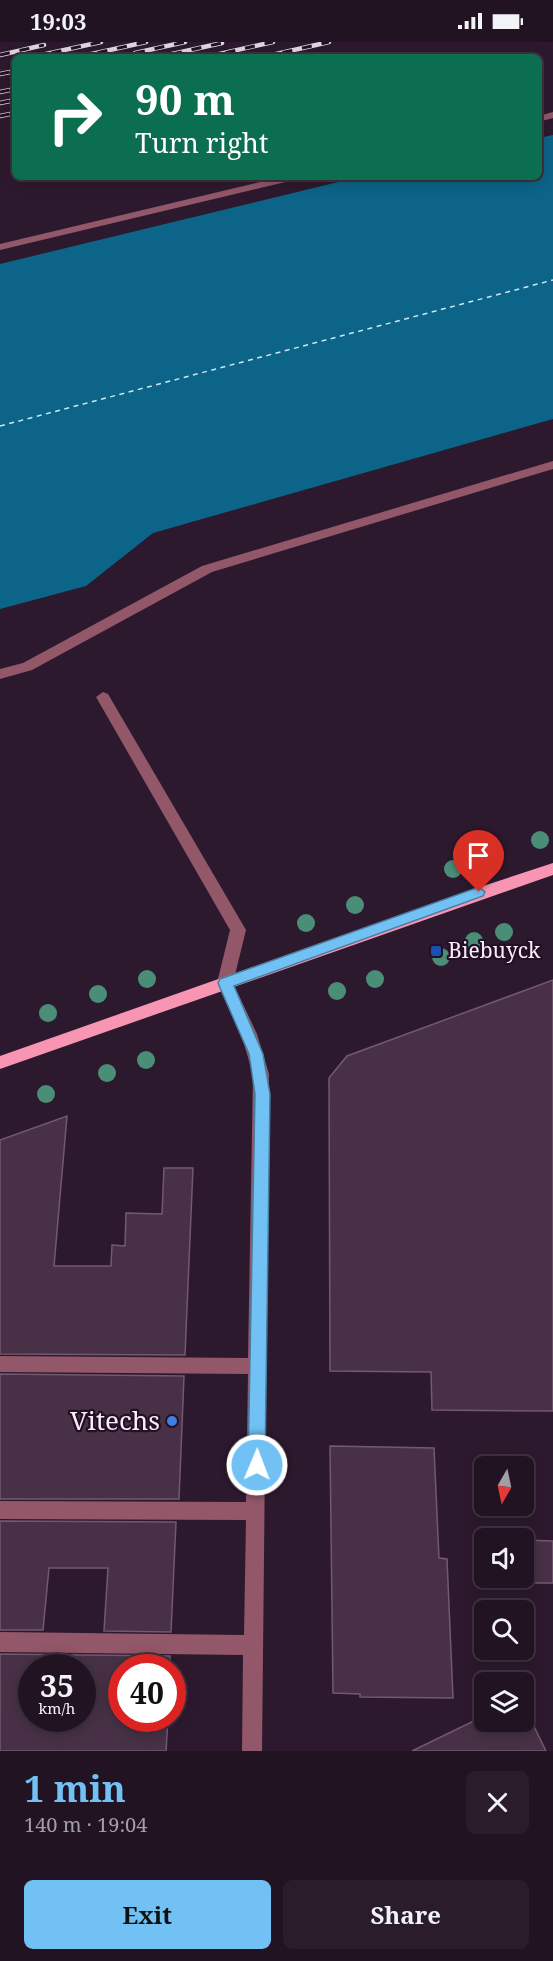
<!DOCTYPE html>
<html lang="en">
<head>
<meta charset="utf-8">
<style>
  :root { --surface:#221322; --page:#2a1c2a; --text:#f1f3f6; --muted:#a29ea5; --line:#3f3240; --accent:#71c1f5 }
  body { margin:0; font-family:"Noto Serif",serif; background:var(--page); color:var(--text); height:100vh; display:flex; flex-direction:column; font-size:22px; white-space:nowrap }
  * { box-sizing:border-box; margin:0 }
  p { font-size:20px; color:var(--muted) }
  .icon { flex:none; width:33px; height:33px; fill:none; stroke:currentColor; stroke-width:2; stroke-linecap:round; stroke-linejoin:round }
  .map { position:relative; height:1709px; overflow:hidden }
  .side { display:flex; flex-direction:column; background:var(--surface); flex:1 }
  .side>* { flex:none }
  .banner { position:absolute; left:12px; top:12px; width:530px; height:126px; border-radius:9px; box-shadow:0 3px 15px #0003,0 0 0 2px var(--line); background:#0b6e4f; color:#fff; overflow:hidden }
  .needle { width:39px; rotate:189deg }
  .controls { position:absolute; left:474px; top:1414px; display:grid; gap:12px }
  .controls a { display:grid; place-items:center; width:60px; height:60px; border-radius:9px; background:var(--surface); box-shadow:0 3px 15px #0003,0 0 0 2px var(--line); font-size:30px }
  .speed { position:absolute; left:18px; top:1612px; display:flex; gap:12px; font-size:30px; font-weight:700; text-align:center }
  .speed>* { display:grid; place-content:center; width:78px; height:78px; border-radius:50%; background:var(--surface); box-shadow:0 3px 15px #0003,0 0 0 2px var(--line); line-height:1 }
  .speed small { font-size:15px; font-weight:400 }
  .speed .limit { border:9px solid #d22; background:#fff; color:#111 }
  .pin { position:absolute; display:grid; place-items:center; width:51px; height:51px; color:#fff; margin:-62px -26px; border-radius:50% 50% 50% 0; rotate:-45deg; box-shadow:0 0 6px #0007 }
  .pin .icon { rotate:45deg }
  .me { position:absolute; width:66px; margin:-33px; rotate:1deg; stroke-linejoin:round; filter:drop-shadow(0 0 4px #0008) }
  .turn { display:flex; align-items:center; gap:21px; height:126px; padding:0 24px; font-size:27px }
  .turn .icon { width:78px; height:78px; stroke-width:2.5 }
  .turn b { display:block; font-size:42px; line-height:51px }
  .round { display:grid; place-items:center; flex:none; width:63px; height:63px; border-radius:9px; background:var(--page) }
  .head { display:flex; align-items:center; justify-content:space-between; height:102px; padding:0 24px }
  h1 { font-size:36px; font-weight:700; line-height:45px; color:var(--accent) }
  .primary-button { display:flex; gap:12px; margin-top:auto; padding:12px 24px }
  .primary-button a { flex:1; height:69px; border-radius:9px; background:var(--accent); color:#111; font-size:24px; font-weight:700; line-height:69px; text-align:center }
  .primary-button a+a { background:var(--page); color:var(--text) }
  .status { display:flex; justify-content:space-between; align-items:center; height:42px; padding:0 30px; background:var(--surface); direction:ltr }
  .status svg { height:16px; fill:currentColor }
  .map>svg:first-child { display:block }
  .water { fill:#0c6489 }
  .lines { fill:none; stroke-linecap:round; stroke-linejoin:round }
  .ferry { stroke:#d0e6f3; stroke-width:1.5; stroke-dasharray:5 4.5; stroke-linecap:butt }
  .building { fill:#483146; stroke:#735970; stroke-width:1.5; fill-rule:evenodd }
  .minor { fill:#925768; fill-rule:evenodd }
  .major { fill:#f795b2; fill-rule:evenodd }
  .rail-casing { stroke:#e3d4e3; stroke-width:4.5 }
  .rail { stroke:#231024; stroke-width:3; stroke-dasharray:10; stroke-linecap:butt }
  .tree { fill:#4a8e77 }
  .route { fill:#71c1f5; stroke:#497d9f; stroke-width:1.5 }
  .transit-dot { fill:#1a4fb4; stroke:#231024; stroke-width:2 }
  .shop-dot { fill:#3f7fe0; stroke:#231024; stroke-width:2 }
  .labels { text-anchor:middle; stroke-width:4.5; stroke-linejoin:round; paint-order:stroke }
  .poi-label { font-size:21px; fill:#faecfa; stroke:#231024; text-anchor:start }
  .near-poi-label { font-size:26px; fill:#faecfa; stroke:#231024; text-anchor:end }
</style>
</head>
<body>
<div class="status"><b>19:03</b><svg viewBox="0 0 49 12"><path d="M0 12V9h3v3zM5 12V6h3v6zM10 12V3h3v9zM15 12V0h3v12zM26 1h20v11H26zM47 4h2v5h-2z"/></svg></div>
<div class="map">
<svg width="553" height="1709" viewBox="0 0 553 1709">
  <rect width="100%" height="100%" fill="#2d192e"/>
  <path class="water" d="M553 93V377L153 491 86 544 0 567V222L359 135H371L373 137 382 135H538L539 96Z"/>
  <g class="lines">
    <path class="ferry" d="M0 384 553 238"/>
  </g>
  <g class="building">
    <path d="M553 938V1369L432 1368 431 1330 330 1329 329 1036 347 1014Z"/>
    <path d="M67 1074 54 1224H111L112 1203 125 1204 126 1171 162 1172 164 1126H193L185 1313 0 1312V1098Z"/>
    <path d="M0 1332 184 1334 179 1457H0Z"/>
    <path d="M330 1404 434 1406 439 1516 447 1517 453 1656 360 1655V1652L333 1651Z"/>
    <path d="M0 1479 176 1480 171 1590 104 1589 108 1526H49L43 1588H0Z"/>
    <path d="M524 1498 553 1499V1541H524Z"/>
    <path d="M0 1612 170 1614V1626H122V1677H168L166 1709H0ZM32 1626H82V1677H32Z"/>
    <path d="M524 1664 546 1709H412L484 1674V1680H524Z"/>
  </g>
  <g class="lines">
    <g class="minor">
      <path d="M553 70V76L538 80V74Z"/>
      <path d="M281 135H299L294 138 0 208V202Z"/>
      <path d="M553 419V427L212 530 32 628 0 637V627L23 621 202 524Z"/>
      <path d="M103 650 108 652 246 888 233 941 257 992 269 1032 262 1709H242L243 1613 0 1610V1590L244 1593 246 1478 0 1477V1459L246 1460 248 1332 0 1330V1314L248 1316 253 1032 241 992 217 941 230 888 96 655Z"/>
    </g>
    <path class="major" d="M553 821V833L0 1027V1014L474 847Z"/>
    <defs>
      <g id="rail">
        <path d="M135 11 185 0"/>
        <path d="M172 12 222 1"/>
        <path d="M0 13 44 3"/>
        <path d="M32 15 101 0"/>
        <path d="M78 15 146 0"/>
        <path d="M206 15 273 0"/>
        <path d="M263 15 329 0"/>
        <path d="M0 32 15 29"/>
        <path d="M0 50 15 47"/>
        <path d="M0 61 15 58"/>
        <path d="M0 74 15 71"/>
      </g>
    </defs>
    <use href="#rail" class="rail-casing"/>
    <use href="#rail" class="rail"/>
  </g>
  <g class="tree">
    <circle cx="540" cy="798" r="9"/>
    <circle cx="495" cy="813" r="9"/>
    <circle cx="453" cy="827" r="9"/>
    <circle cx="355" cy="863" r="9"/>
    <circle cx="306" cy="881" r="9"/>
    <circle cx="504" cy="890" r="9"/>
    <circle cx="474" cy="899" r="9"/>
    <circle cx="441" cy="915" r="9"/>
    <circle cx="147" cy="937" r="9"/>
    <circle cx="375" cy="937" r="9"/>
    <circle cx="337" cy="949" r="9"/>
    <circle cx="98" cy="952" r="9"/>
    <circle cx="48" cy="971" r="9"/>
    <circle cx="146" cy="1018" r="9"/>
    <circle cx="107" cy="1031" r="9"/>
    <circle cx="46" cy="1052" r="9"/>
  </g>
  <path class="route" d="M479 845 485 850 483 854 234 944 263 1012 270 1052 265 1423 263 1429 257 1431 251 1429 248 1423 255 1052 249 1012 218 941 220 937Z"/>
  <rect class="transit-dot" x="430" y="903" width="12" height="12" rx="3"/>
  <circle class="shop-dot" cx="172" cy="1379" r="6"/>
  <g class="labels">
    <g class="poi-label">
      <text x="448" y="916">Biebuyck</text>
    </g>
    <g class="near-poi-label">
      <text x="160" y="1388">Vitechs</text>
    </g>
  </g>
</svg>
<div class="controls">
<a><svg class="needle" viewBox="-14 -14 28 28"><path d="M0-13l5 13h-10z" fill="#e53935"/><path d="M0 13l5-13h-10z" fill="#a29ea5"/></svg></a>
<a><svg class="icon" aria-label="sound" viewBox="0 0 24 24"><path d="M4 9h4l5-4v14l-5-4H4zM17 9q2 3 0 6"/></svg></a>
<a><svg class="icon" aria-label="search" viewBox="0 0 24 24"><circle cx="10" cy="10" r="6"/><path d="M15 15l6 6"/></svg></a>
<a><svg class="icon" aria-label="layers" viewBox="0 0 24 24"><path d="M12 4l9 5-9 5-9-5zM3 14l9 5 9-5"/></svg></a>
</div>
<div class="speed"><div>35<small>km/h</small></div><div class="limit">40</div></div>
<div class="pin" style="left:479px;top:850px;background:#d93025"><svg class="icon" aria-label="arrive" viewBox="0 0 24 24"><path d="M6 21V4h12l-3 4 3 4H6"/></svg></div>
<svg class="me" style="left:257px;top:1423px" viewBox="-20 -20 40 40"><circle r="17" fill="#71c1f5" stroke="#fff" stroke-width="3"/><path d="M0-11L8 9 0 5-8 9z" fill="#fff"/></svg>
<div class="banner">
<div class="turn"><svg class="icon" aria-label="right" viewBox="0 0 24 24"><path d="M7 20v-9h11M14 6l5 5-5 5"/></svg><div><b>90 m</b>Turn right</div></div>
</div>
</div>
<section class="side">
<div class="head"><div><h1>1 min</h1><p>140 m · 19:04</p></div><a class="round"><svg class="icon" aria-label="close" viewBox="0 0 24 24"><path d="M6 6l12 12M18 6L6 18"/></svg></a></div>
<div class="primary-button"><a>Exit</a><a>Share</a></div>
</section>
</body>
</html>
